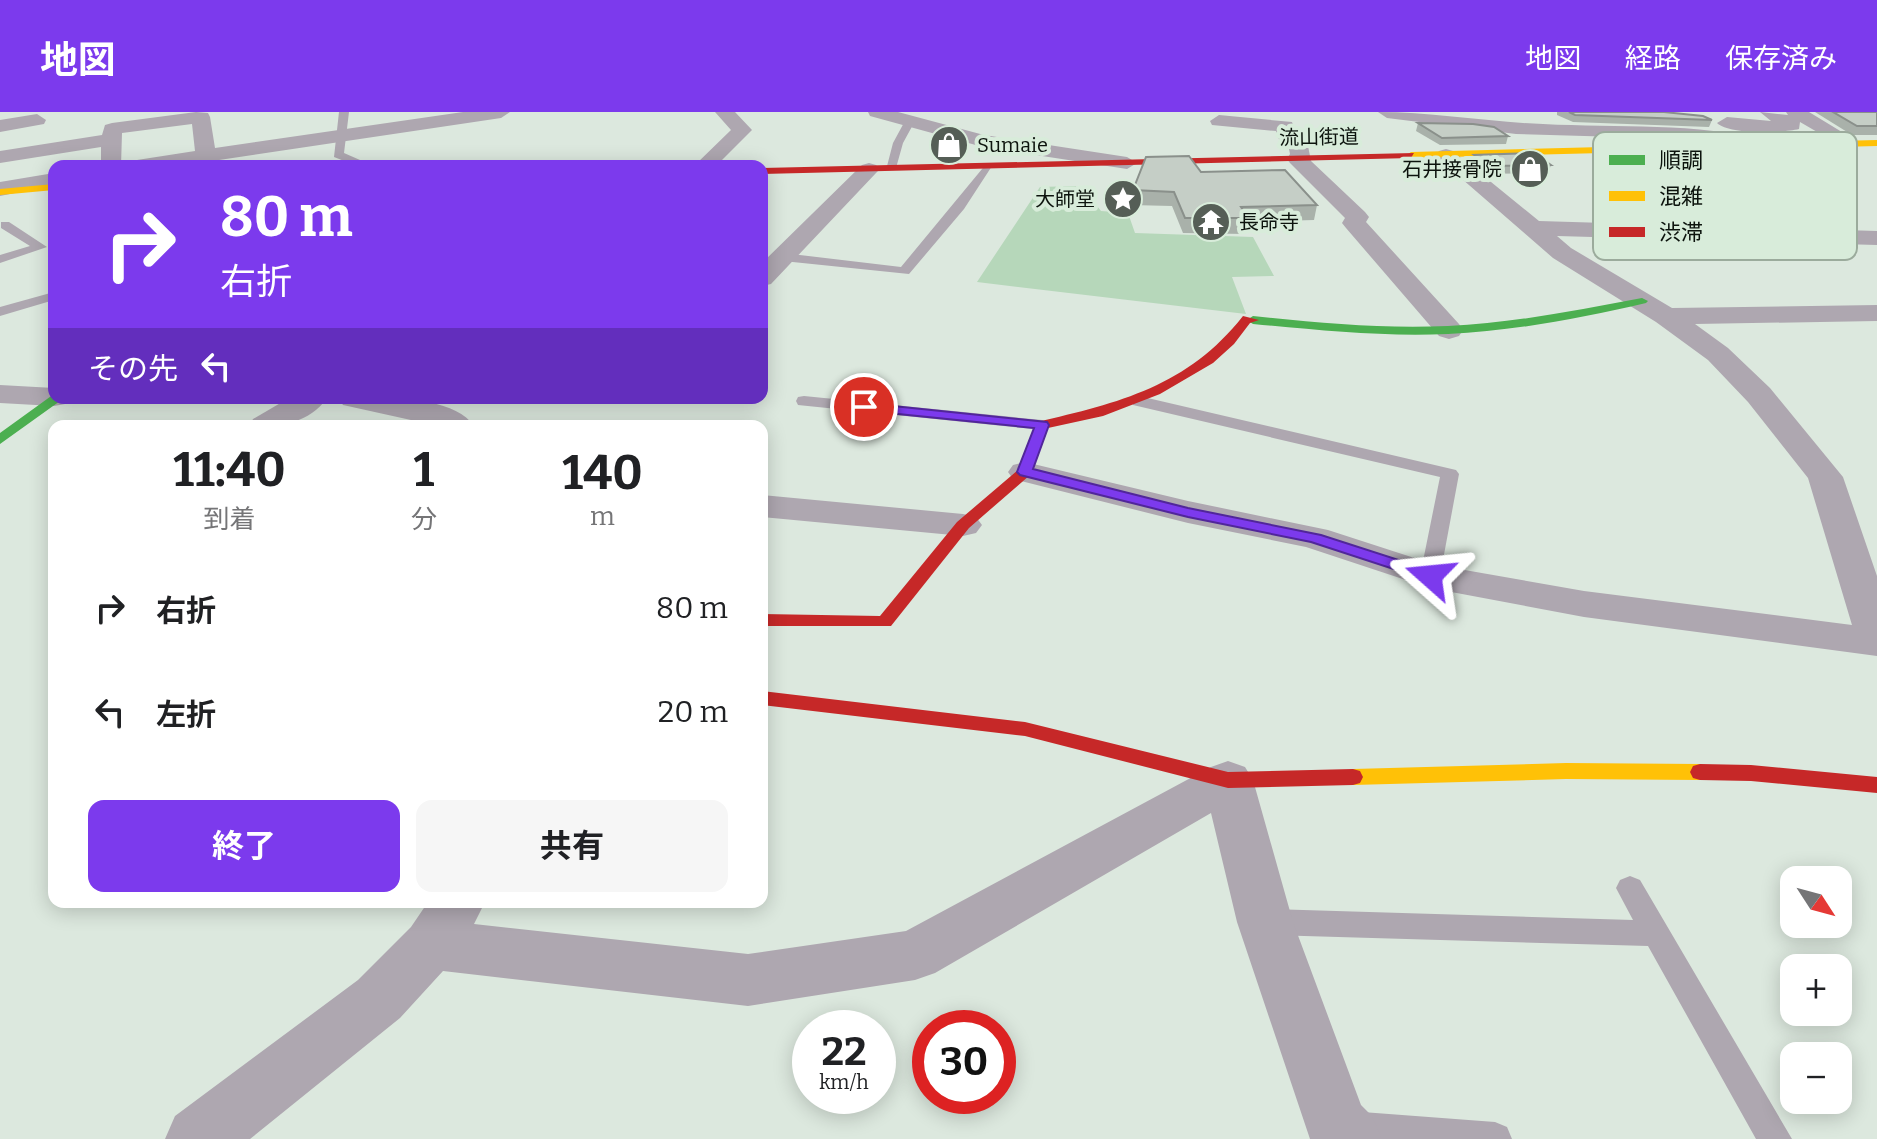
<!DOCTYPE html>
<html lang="ja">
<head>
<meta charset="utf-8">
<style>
  :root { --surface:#fff; --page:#f6f6f6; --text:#202124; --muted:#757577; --accent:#7c3aed }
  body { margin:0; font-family:Bitter,"Noto Sans JP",serif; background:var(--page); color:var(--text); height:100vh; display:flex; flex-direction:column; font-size:30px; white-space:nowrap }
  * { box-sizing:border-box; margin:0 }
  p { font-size:26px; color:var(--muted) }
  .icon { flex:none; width:44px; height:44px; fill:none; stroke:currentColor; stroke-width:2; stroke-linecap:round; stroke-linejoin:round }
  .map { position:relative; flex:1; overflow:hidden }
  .panel { position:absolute; left:48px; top:308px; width:720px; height:488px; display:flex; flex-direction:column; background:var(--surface); border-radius:16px; box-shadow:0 4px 20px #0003 }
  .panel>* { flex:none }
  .top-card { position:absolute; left:48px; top:48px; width:720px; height:244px; border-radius:16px; box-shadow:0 4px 20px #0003; background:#7c3aed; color:#fff; overflow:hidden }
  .needle { width:52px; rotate:126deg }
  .controls { position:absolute; left:1780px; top:754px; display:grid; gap:16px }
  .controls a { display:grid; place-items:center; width:72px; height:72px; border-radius:16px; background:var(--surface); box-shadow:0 4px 20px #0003; font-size:40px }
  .speed { position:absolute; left:792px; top:898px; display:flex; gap:16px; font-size:40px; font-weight:700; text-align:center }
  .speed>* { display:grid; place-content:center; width:104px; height:104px; border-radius:50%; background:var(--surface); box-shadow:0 4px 20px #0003; line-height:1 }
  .speed small { font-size:20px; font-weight:400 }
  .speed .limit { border:12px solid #d22; background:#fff; color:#111 }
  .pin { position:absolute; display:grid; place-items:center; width:68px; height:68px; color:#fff; margin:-34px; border:4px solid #fff; border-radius:50%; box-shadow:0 2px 8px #0007 }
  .me { position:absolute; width:88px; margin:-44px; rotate:288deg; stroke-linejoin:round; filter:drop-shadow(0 0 6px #0008) }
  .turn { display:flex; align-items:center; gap:28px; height:168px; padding:0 40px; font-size:36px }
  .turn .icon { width:104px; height:104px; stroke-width:2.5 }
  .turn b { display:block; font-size:56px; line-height:68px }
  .then { display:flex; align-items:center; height:76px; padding:0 40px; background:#0003; gap:16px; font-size:30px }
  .eta { display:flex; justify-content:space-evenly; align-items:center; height:136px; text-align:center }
  .eta b { font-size:48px; font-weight:700; line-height:56px }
  .action { display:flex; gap:16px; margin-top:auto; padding:16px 40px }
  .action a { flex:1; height:92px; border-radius:16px; background:var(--accent); color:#fff; font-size:32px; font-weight:700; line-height:92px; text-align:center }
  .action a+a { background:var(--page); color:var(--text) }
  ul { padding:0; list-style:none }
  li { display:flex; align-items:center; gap:24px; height:104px; padding:0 40px }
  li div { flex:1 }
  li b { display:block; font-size:30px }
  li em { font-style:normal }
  header { display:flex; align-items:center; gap:48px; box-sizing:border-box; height:112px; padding:0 40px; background:var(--accent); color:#fff }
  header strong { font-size:38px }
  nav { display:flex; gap:44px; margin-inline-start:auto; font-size:28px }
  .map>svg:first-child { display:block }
  .green { fill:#b6d7ba }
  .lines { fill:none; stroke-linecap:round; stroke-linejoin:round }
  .lane { fill:#aea7b0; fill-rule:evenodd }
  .street { fill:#aea7b0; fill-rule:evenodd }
  .fast { fill:#4caf50; fill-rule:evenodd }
  .slow { fill:#ffc107; fill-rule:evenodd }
  .jam { fill:#c62828; fill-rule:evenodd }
  .wall { fill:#a9b1aa }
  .building { fill:#c5cec6; stroke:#8a908b; stroke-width:2 }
  .route { fill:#7c3aed; stroke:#51269a; stroke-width:2 }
  .labels { text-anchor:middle; stroke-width:8; stroke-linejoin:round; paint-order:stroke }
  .far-street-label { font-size:20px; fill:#0c130d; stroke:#d8ecda }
  .far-poi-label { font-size:20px; fill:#0c130d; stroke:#d8ecda; text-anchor:start }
  .key { fill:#d8ecda; stroke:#9bab9c; stroke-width:2 }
  .key-label { font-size:22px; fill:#0c130d }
</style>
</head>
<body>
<header>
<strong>地図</strong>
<nav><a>地図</a><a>経路</a><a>保存済み</a></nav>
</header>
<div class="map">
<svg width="1877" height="1027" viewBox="0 0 1877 1027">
  <rect width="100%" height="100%" fill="#dce8de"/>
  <path class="green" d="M1076 74 1081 93 1097 94 1101 99 1128 101 1135 121 1253 125 1274 164 1232 165 1246 202 977 170 1040 75Z"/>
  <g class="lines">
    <g class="lane">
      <path d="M339 0H349L344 41 360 48 427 51 432 54H357L334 45Z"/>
      <path d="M906 7 915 9 903 31 896 56 886 58 893 31Z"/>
      <path d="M987 51 992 54 964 97 909 162 783 149 776 145 783 141 901 155Z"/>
      <path d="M1 110H9L47 135 0 151V143L30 134 1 116Z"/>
      <path d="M54 180V188L0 204V195Z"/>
      <path d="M804 284 1042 308 1051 313 1042 318 798 293 796 289 798 285Z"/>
      <path d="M1139 284 1456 358 1459 362 1440 464 1430 470 1420 464 1440 365 1133 293 1131 289 1133 285Z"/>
      <path d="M1630 764 1640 768 1792 1027H1756L1648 834 1266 823 1256 819 1251 810 1256 801 1266 797 1633 808 1616 776 1620 768Z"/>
      <path d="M1349 999 1495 1010 1507 1015 1512 1027H1337L1332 1016 1337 1004Z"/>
    </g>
    <g class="street">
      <path d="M196 0 208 1 210 5 215 36 463 0H510L501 6 179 54H127L137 48 195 39 192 12 122 21 121 54H101V35L0 51V39L102 23 105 13 112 11Z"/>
      <path d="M715 0H735L752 18 716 54H694L731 18Z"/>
      <path d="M868 0H898L984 23 1127 45 1137 51 1127 57 983 35 870 4Z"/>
      <path d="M1378 0C1433 0 1488 10 1543 12 1619 16 1695 10 1770 29L1773 33 1763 39 1688 27 1516 22 1387 6Z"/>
      <path d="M1760 0 1788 3 1786 0H1809L1860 31 1857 35H1843L1800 10 1799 17C1782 21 1729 23 1717 11L1727 5 1771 9Z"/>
      <path d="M37 2 46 8 44 12 0 20V8Z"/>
      <path d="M1219 3 1292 10 1297 26 1308 34 1311 49 1365 100 1369 105 1366 110 1459 212 1463 218 1459 224 1449 227 1439 224 1346 116 1342 111 1345 106 1290 51 1287 47 1290 42 1289 37 1281 33 1276 19 1212 13 1210 9Z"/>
      <path d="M1446 37 1453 39 1539 109 1877 119V133L1557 124 1571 136 1672 196 1877 193V209L1695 212 1728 236 1770 276 1843 365 1877 464V544L1584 505 1430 476 1306 435 1188 411 1013 367 1008 360 1013 353 1025 350 1188 389 1328 418 1436 453 1584 479 1852 513 1808 366 1748 290 1708 248 1656 210 1553 146 1439 47 1436 43 1439 39Z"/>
      <path d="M869 51 876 53 880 57 876 61 771 172 762 174V151L862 53Z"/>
      <path d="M54 61V73L0 84V70Z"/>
      <path d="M0 273 54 276V286H69L65 292 54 294 0 291Z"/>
      <path d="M289 286H327C308 313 278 314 249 314L253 307Z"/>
      <path d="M338 286C374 286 452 281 474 314H438L343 293Z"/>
      <path d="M762 383 963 402 976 405 982 413 976 421 963 424 762 405Z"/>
      <path d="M1228 649 1245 655 1253 668 1293 810 1361 993 1372 1004 1382 1027H1310L1237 810 1211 701 935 861 915 868 748 894 443 859 400 906 250 1027H165L175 1004 358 868 411 815 428 790H485L474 812 748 842 906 819 1211 655Z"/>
    </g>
    <g class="fast">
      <path d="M1642 186 1648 189 1646 191C1582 206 1514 219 1448 222 1382 225 1318 218 1253 212L1247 208 1253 204C1318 211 1383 217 1448 214 1514 211 1578 198 1642 186Z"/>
      <path d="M54 282V286H62L60 289 0 332V321Z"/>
    </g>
    <g class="slow">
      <path d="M1877 28V34L1411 46 1407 43 1411 40Z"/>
      <path d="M54 72V78L0 83V77Z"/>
      <path d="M1566 651 1700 652 1707 654 1710 660 1707 666 1700 668 1566 667 1353 673 1346 671 1343 665 1346 659 1353 657Z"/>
    </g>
    <g class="jam">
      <path d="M1414 41 1411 46 762 62V56Z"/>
      <path d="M1243 204 1259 208 1250 211 1234 232 1213 251 1160 282 1103 304 1048 316 1030 363 969 416 891 514H762V502L880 504 957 410 1018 358 1037 310C1119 291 1188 274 1243 204Z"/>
      <path d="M762 579 1025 610 1228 660 1353 657 1360 659 1363 665 1360 671 1353 673 1228 676 1025 624 762 593Z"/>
      <path d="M1700 652 1751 653 1877 665V681L1751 669 1700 668 1693 666 1690 660 1693 654Z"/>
    </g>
  </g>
  <g class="wall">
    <path d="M1557 0H1664L1712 8 1709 15 1573 10 1557 3Z"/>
    <path d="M1815 0H1877V23H1852Z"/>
    <path d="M1418 11 1508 24 1506 32 1440 33 1416 19Z"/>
    <path d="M1639 35 1762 53 1756 65H1693L1680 57H1651L1634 46Z"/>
    <path d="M1474 43 1551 53 1548 61 1486 62 1472 51Z"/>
    <path d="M1201 60 1317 93 1314 108 1247 110 1245 122 1183 121 1172 94 1131 93 1133 78Z"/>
  </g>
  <g class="building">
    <path d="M1569 0H1664L1703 4 1712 8 1575 3Z"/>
    <path d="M1833 0H1877V14H1857Z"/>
    <path d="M1418 11 1473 12 1494 15 1508 24 1442 26Z"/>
    <path d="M1534 41 1551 53 1489 54 1474 43Z"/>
    <path d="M1189 44 1201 60 1285 58 1317 93 1241 95 1248 106H1185L1174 80 1133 78 1146 45Z"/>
  </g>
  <path class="route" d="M864 291 1047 310 1049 313 1033 357 1188 396 1321 423 1436 460 1439 464 1430 469 1311 430 1188 405 1020 363 1017 360 1034 316 859 298V292Z"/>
  <defs>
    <symbol id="shop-disc" viewBox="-11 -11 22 22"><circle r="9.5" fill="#555e56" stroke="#d8ecda"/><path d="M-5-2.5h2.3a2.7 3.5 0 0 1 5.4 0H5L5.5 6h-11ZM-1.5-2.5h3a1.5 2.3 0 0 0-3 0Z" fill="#fff"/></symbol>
    <symbol id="sight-disc" viewBox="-11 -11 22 22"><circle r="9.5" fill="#555e56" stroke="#d8ecda"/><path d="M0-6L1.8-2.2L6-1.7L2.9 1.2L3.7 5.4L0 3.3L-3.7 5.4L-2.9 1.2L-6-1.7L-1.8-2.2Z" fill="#fff"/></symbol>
    <symbol id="temple-disc" viewBox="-11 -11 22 22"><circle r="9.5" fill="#555e56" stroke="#d8ecda"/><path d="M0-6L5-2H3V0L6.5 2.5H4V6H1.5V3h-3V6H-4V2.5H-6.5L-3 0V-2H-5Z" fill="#fff"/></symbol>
  </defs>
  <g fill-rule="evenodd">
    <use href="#shop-disc" x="927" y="11" width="44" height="44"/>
    <use href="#shop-disc" x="1508" y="35" width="44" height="44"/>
    <use href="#sight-disc" x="1101" y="65" width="44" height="44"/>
    <use href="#temple-disc" x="1189" y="88" width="44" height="44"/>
  </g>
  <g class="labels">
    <g class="far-street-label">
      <text transform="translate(1319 25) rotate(-1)" y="7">流山街道</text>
    </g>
    <g class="far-poi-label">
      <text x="977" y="40">Sumaie</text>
      <text x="1502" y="64" text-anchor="end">石井接骨院</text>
      <text x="1095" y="94" text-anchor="end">大師堂</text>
      <text x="1239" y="117">長命寺</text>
    </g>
  </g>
  <rect x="1593" y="20" width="264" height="128" rx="12" class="key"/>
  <rect x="1609" y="43" width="36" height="10" fill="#4caf50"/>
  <rect x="1609" y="79" width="36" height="10" fill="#ffc107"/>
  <rect x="1609" y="115" width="36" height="10" fill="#c62828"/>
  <g class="key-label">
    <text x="1659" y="56">順調</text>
    <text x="1659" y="92">混雑</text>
    <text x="1659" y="128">渋滞</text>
  </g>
</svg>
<div class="controls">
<a><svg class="needle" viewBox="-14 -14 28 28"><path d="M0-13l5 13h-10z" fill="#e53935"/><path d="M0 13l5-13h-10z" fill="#757577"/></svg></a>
<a>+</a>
<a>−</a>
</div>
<div class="speed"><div>22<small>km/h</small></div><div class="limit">30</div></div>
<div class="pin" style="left:864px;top:295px;background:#d93025"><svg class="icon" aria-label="arrive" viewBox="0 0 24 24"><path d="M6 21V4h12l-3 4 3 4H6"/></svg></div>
<svg class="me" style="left:1430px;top:464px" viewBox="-20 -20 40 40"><path d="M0-17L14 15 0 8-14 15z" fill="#7c3aed" stroke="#fff" stroke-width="4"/></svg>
<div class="top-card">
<div class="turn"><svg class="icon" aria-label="right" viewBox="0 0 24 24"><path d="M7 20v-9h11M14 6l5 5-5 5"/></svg><div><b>80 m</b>右折</div></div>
<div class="then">その先<svg class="icon" aria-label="left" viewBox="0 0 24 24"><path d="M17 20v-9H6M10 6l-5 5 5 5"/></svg></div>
</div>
<section class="panel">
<div class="eta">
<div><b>11:40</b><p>到着</p></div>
<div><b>1</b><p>分</p></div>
<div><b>140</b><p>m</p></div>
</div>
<ul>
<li><svg class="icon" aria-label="right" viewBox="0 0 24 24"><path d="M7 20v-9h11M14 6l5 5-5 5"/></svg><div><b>右折</b></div><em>80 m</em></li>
<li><svg class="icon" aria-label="left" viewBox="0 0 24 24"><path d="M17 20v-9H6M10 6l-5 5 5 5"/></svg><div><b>左折</b></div><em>20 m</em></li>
</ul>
<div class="action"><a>終了</a><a>共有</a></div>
</section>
</div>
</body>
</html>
